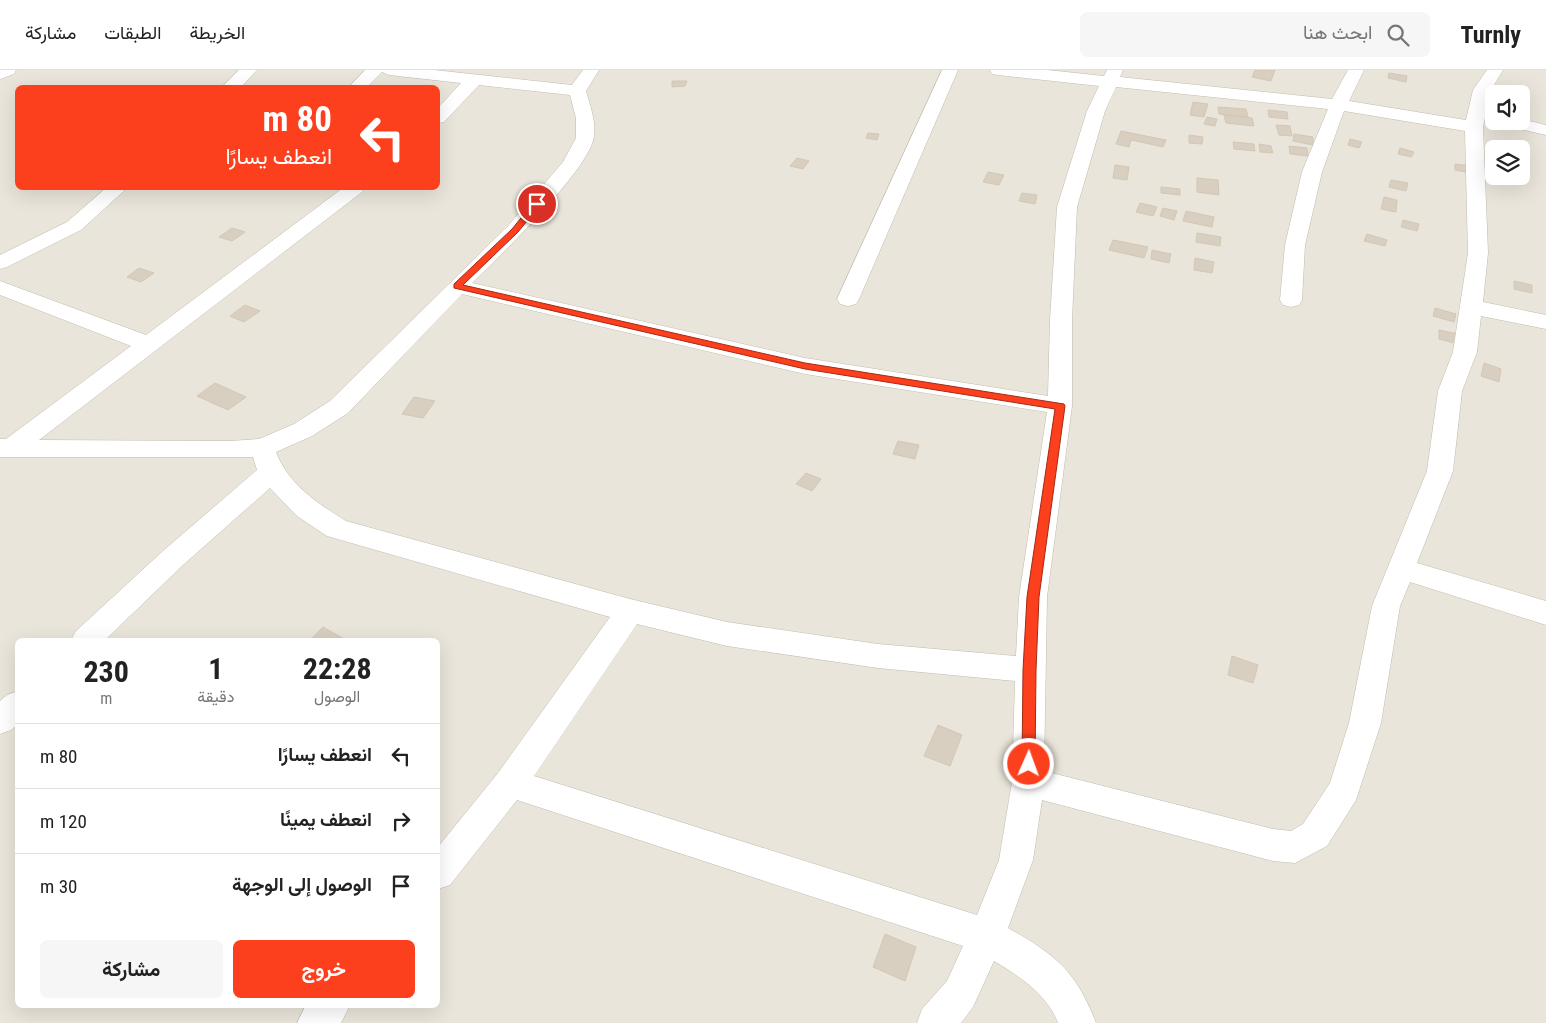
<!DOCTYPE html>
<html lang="ar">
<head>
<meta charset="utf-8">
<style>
  :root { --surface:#fff; --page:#f6f6f6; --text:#222; --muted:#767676; --line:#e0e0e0; --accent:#fc3f1d }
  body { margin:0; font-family:"Roboto Condensed",Vazirmatn,sans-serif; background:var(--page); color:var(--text); direction:rtl; height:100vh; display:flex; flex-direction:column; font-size:19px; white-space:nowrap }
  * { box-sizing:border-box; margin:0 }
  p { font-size:16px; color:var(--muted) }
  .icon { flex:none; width:28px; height:28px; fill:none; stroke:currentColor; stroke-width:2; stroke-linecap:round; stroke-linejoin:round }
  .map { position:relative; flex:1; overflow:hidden; direction:ltr }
  .details { position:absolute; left:15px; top:568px; width:425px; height:370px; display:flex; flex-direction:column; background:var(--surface); border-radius:8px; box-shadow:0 5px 20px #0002; direction:rtl }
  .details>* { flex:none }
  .hud { position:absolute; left:15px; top:15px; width:425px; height:105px; border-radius:8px; box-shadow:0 5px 20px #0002; direction:rtl; background:#fc3f1d; color:#fff; overflow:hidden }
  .controls { position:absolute; left:1485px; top:15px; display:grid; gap:10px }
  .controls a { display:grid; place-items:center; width:45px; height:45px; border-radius:8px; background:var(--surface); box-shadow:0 5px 20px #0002; font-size:25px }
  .pin { position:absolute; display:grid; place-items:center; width:42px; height:42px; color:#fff; margin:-21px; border:2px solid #fff; border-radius:50%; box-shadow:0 1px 5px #0007 }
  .me { position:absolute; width:55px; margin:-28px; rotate:2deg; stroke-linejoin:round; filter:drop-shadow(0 0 4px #0008) }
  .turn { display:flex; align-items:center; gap:18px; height:105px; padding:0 25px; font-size:22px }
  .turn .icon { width:65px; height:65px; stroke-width:2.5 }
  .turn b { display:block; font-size:35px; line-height:42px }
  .eta { display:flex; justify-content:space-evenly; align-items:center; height:85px; text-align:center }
  .eta b { font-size:30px; font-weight:700; line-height:35px }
  .action { display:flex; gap:10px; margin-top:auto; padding:10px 25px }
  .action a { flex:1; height:58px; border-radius:8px; background:var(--accent); color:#fff; font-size:20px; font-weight:700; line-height:58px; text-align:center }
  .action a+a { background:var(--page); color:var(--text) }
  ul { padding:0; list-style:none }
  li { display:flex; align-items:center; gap:15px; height:65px; padding:0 25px; border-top:1px solid var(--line) }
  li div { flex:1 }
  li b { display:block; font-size:19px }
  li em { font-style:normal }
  header { display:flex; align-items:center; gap:30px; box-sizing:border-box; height:70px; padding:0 25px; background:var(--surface); border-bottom:1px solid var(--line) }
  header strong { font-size:24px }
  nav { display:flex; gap:28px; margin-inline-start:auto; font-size:18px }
  .search { width:350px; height:45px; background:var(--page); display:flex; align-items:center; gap:12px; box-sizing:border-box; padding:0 18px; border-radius:8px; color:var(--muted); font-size:19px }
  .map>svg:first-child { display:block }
  .residential { fill:#eae5da; fill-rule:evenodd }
  .building { fill:#d8cfc1; stroke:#d3c7b4 }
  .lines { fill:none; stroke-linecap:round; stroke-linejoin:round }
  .minor-casing { stroke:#c2bbae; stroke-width:1 }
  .minor { fill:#fff; fill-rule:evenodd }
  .route { fill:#fc3f1d; stroke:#a42913 }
</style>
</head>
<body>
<header>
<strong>Turnly</strong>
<div class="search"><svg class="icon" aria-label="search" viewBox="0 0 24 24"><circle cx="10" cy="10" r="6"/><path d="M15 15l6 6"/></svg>ابحث هنا</div>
<nav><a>الخريطة</a><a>الطبقات</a><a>مشاركة</a></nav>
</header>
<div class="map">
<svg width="1546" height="953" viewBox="0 0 1546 953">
  <rect width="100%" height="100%" fill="#f6f3ec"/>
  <path class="residential" d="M0 0H1546V953H0ZM18 18H438V118H18ZM1494 24H1521V51H1494ZM1494 79H1521V106H1494ZM18 570H438V935H18Z"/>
  <g class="building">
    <path d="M1255 0H1275L1271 11 1252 7Z"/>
    <path d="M1389 3 1407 6 1406 12 1388 8Z"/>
    <path d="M672 11H687L685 16 672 17Z"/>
    <path d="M1193 32 1208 34 1204 47 1190 45Z"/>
    <path d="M1218 37 1246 39 1248 47 1219 44Z"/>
    <path d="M1268 40 1287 42 1288 49 1269 47Z"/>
    <path d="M1224 45 1252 48 1254 56 1226 53Z"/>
    <path d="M1207 47 1217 49 1215 56 1204 54Z"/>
    <path d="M1276 55 1290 56 1292 66 1279 65Z"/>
    <path d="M1121 61 1166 70 1163 77 1131 70 1129 77 1116 74Z"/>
    <path d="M868 63 879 64 877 70 866 68Z"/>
    <path d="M1294 64 1313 67V75L1293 71Z"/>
    <path d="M1189 65 1203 67 1202 74 1189 73Z"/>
    <path d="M1350 69 1362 72 1359 78 1348 75Z"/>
    <path d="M1233 72 1254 74 1255 81 1234 79Z"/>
    <path d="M1259 74 1271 76 1273 83 1260 82Z"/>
    <path d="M1289 76 1307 78 1308 86 1290 84Z"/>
    <path d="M1400 78 1414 82 1411 87 1398 84Z"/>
    <path d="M797 88 809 91 803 99 790 96Z"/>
    <path d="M1455 94 1471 96V103L1455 100Z"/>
    <path d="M1115 95 1129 97 1127 110 1113 108Z"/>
    <path d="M988 102 1004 105 999 115 983 112Z"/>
    <path d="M1197 108 1218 110 1219 125 1197 122Z"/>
    <path d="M1391 110 1408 113 1406 121 1389 117Z"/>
    <path d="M1161 117 1180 119V125L1161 123Z"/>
    <path d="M1022 123 1037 125 1035 134 1019 131Z"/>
    <path d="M1384 127 1397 130 1396 142 1381 139Z"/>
    <path d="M1140 133 1157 137 1153 146 1136 142Z"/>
    <path d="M1163 138 1177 141 1174 150 1160 146Z"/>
    <path d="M1186 141 1214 147 1212 157 1183 151Z"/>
    <path d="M1403 150 1419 154 1417 161 1401 157Z"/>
    <path d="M232 158 245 162 232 171 219 167Z"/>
    <path d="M1197 163 1221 167 1220 176 1196 172Z"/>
    <path d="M1367 164 1387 170 1385 176 1364 171Z"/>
    <path d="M1113 170 1148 177 1144 188 1109 180Z"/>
    <path d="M1152 180 1171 184 1169 193 1151 189Z"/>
    <path d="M1195 188 1214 192 1212 203 1194 200Z"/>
    <path d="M139 198 154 203 141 212 127 207Z"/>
    <path d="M1514 211 1532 215V223L1514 219Z"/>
    <path d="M245 235 260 241 244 252 230 246Z"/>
    <path d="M1435 238 1456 244 1454 252 1433 246Z"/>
    <path d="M1439 260 1458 264V274L1439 269Z"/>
    <path d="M1484 293 1501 299 1499 312 1481 306Z"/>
    <path d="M215 313 246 327 228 340 197 326Z"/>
    <path d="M414 327 435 331 423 348 402 344Z"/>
    <path d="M898 371 919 375 915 389 893 384Z"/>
    <path d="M806 403 821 409 812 421 796 414Z"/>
    <path d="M323 557 346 570H310Z"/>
    <path d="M1232 586 1258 595 1253 613 1228 605Z"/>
    <path d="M938 655 962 665 950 696 924 686Z"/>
    <path d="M885 864 916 877 905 911 873 897Z"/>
  </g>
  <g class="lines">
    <defs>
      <g id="minor">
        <path d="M0 0H16L14 4 0 9Z"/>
        <path d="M239 0H257L240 18H221Z"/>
        <path d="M365 0H434L572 15 583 0H599L586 21C590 36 596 50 594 66 591 98 498 188 472 213L805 288 1048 326 1050 250 1057 137 1087 41 1099 16 998 5 992 4 990 0H1047L1104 6 1107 0H1123L1120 7 1332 29 1348 0H1364L1349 31 1466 50 1473 20 1487 0H1503L1491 20 1483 57 1488 183 1483 232 1546 245V259L1481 246 1477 282 1462 321 1453 401 1417 493 1546 531V555L1410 512 1400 536 1381 653 1356 730 1327 776 1295 793 1273 791 1042 730 1033 790 1008 858C1056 885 1076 901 1096 953H1058C1048 925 1019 906 994 891L973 937 961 953H917L922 939 947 911 963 876 517 730 450 815 438 819V777L498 703 610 547 327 466 297 446 270 418 183 495 105 570H71L76 561 163 481 257 400 253 387H0V369H6L131 276 0 225V211L146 265 343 118H364L362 122 39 370 230 371 259 369 294 354 330 331 508 156 563 92 576 68V48L570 25 479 15 444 52 438 53V38L461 13 389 5 382 2 366 18H348ZM1116 17 1328 39 1302 102 1285 175 1280 230 1283 235 1291 237 1299 235 1302 230 1305 175 1322 102 1344 41 1465 61 1468 183 1453 282 1438 321 1427 401 1372 536 1349 653 1330 713 1303 754 1291 761 1273 759 1044 701 1047 527 1072 336V250L1077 137 1105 41ZM462 224 805 304 1047 342 1019 527 1016 586 878 574 727 552 630 529 346 451C317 433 288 414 276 382L312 366 348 343ZM637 554 727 576 878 598 1015 611 1012 712 999 790 977 845 534 706Z"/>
        <path d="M942 0H958L859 229 856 234 848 236 840 234 837 229Z"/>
        <path d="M1521 49 1546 55V65L1501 55 1498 51H1521Z"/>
        <path d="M106 118H127L81 160 7 197 0 199V185L67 152Z"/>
        <path d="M18 621V654L11 660 0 664V631L7 625Z"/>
        <path d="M306 935H350L341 953H297Z"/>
      </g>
    </defs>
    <use href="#minor" class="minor-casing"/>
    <use href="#minor" class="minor"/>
  </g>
  <path class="route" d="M534 132 541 134 518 162 463 215 805 293 1064 334 1065 336 1039 527 1036 600 1035 694 1033 698 1029 700 1024 698 1022 694 1023 600 1027 527 1055 339 805 299 454 218V214L512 159Z"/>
</svg>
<div class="controls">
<a><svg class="icon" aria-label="sound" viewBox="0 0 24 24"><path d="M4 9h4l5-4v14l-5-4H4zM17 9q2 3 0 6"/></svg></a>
<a><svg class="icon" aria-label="layers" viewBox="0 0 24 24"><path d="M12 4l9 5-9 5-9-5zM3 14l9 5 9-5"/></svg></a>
</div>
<div class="pin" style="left:537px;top:134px;background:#d93025"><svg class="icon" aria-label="arrive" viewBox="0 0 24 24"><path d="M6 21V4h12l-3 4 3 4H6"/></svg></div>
<svg class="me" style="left:1029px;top:694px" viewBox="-20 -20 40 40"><circle r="17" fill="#fc3f1d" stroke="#fff" stroke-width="3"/><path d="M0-11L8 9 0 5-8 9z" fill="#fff"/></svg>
<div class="hud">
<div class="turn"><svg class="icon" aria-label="left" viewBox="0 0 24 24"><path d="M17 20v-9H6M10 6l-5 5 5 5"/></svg><div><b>80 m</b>انعطف يسارًا</div></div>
</div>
<section class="details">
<div class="eta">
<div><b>22:28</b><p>الوصول</p></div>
<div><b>1</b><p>دقيقة</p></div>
<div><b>230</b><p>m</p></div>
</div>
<ul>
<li><svg class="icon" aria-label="left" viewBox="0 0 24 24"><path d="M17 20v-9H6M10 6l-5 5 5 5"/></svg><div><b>انعطف يسارًا</b></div><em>80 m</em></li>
<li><svg class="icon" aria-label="right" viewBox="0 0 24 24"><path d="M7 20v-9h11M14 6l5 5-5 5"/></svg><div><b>انعطف يمينًا</b></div><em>120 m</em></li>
<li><svg class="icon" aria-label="arrive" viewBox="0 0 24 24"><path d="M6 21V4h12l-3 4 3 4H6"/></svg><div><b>الوصول إلى الوجهة</b></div><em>30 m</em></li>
</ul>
<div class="action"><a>خروج</a><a>مشاركة</a></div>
</section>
</div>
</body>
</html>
